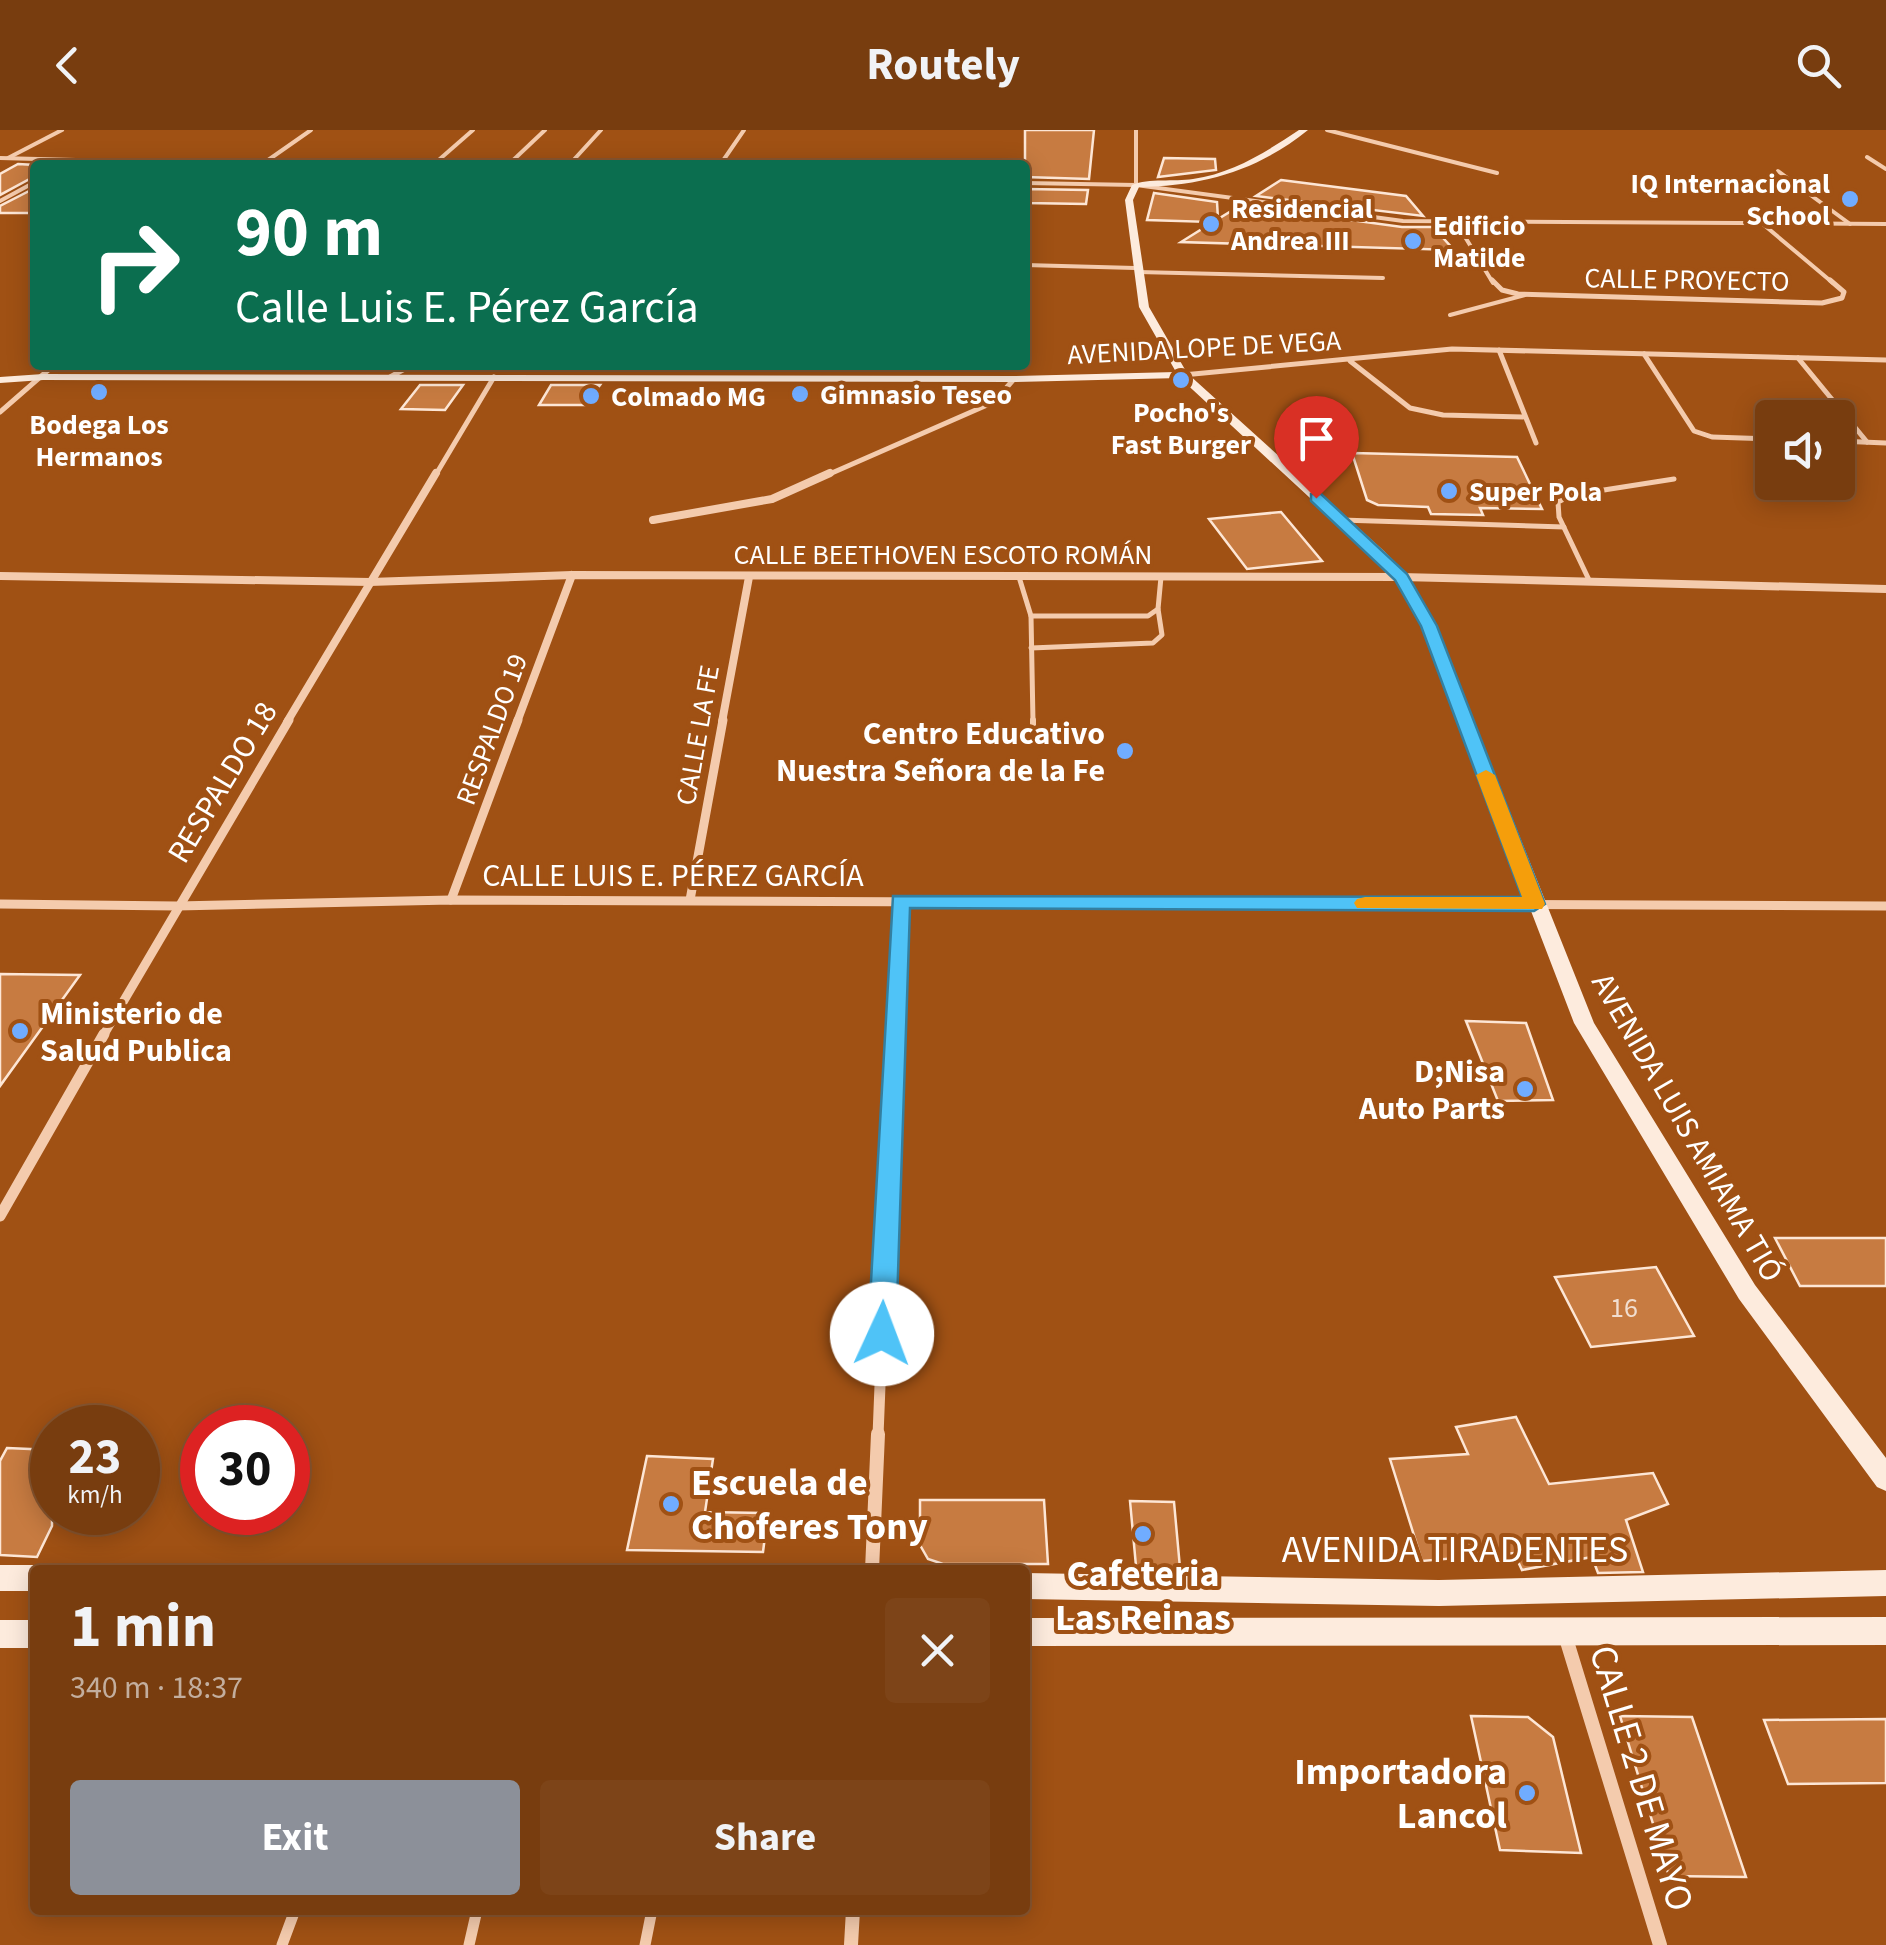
<!DOCTYPE html>
<html lang="en">
<head>
<meta charset="utf-8">
<style>
  :root { --surface:#783d0f; --page:#7d4418; --text:#f1f3f6; --muted:#c3ae9e; --line:#89562f; --accent:#8c9099 }
  body { margin:0; font-family:"Source Sans 3",sans-serif; background:var(--page); color:var(--text); height:100vh; display:flex; flex-direction:column; font-size:38px; white-space:nowrap }
  * { box-sizing:border-box; margin:0 }
  p { font-size:32px; color:var(--muted) }
  .icon { flex:none; width:55px; height:55px; fill:none; stroke:currentColor; stroke-width:2; stroke-linecap:round; stroke-linejoin:round }
  .map { position:relative; flex:1; overflow:hidden }
  .sheet { position:absolute; left:30px; top:1435px; width:1000px; height:350px; display:flex; flex-direction:column; background:var(--surface); border-radius:10px; box-shadow:0 5px 25px #0003,0 0 0 2px var(--line) }
  .sheet>* { flex:none }
  .guide { position:absolute; left:30px; top:30px; width:1000px; height:210px; border-radius:10px; box-shadow:0 5px 25px #0003,0 0 0 2px var(--line); background:#0b6e4f; color:#fff; overflow:hidden }
  .controls { position:absolute; left:1755px; top:270px; display:grid; gap:20px }
  .controls a { display:grid; place-items:center; width:100px; height:100px; border-radius:10px; background:var(--surface); box-shadow:0 5px 25px #0003,0 0 0 2px var(--line); font-size:50px }
  .speed { position:absolute; left:30px; top:1275px; display:flex; gap:20px; font-size:50px; font-weight:700; text-align:center }
  .speed>* { display:grid; place-content:center; width:130px; height:130px; border-radius:50%; background:var(--surface); box-shadow:0 5px 25px #0003,0 0 0 2px var(--line); line-height:1 }
  .speed small { font-size:25px; font-weight:400 }
  .speed .limit { border:15px solid #d22; background:#fff; color:#111 }
  .pin { position:absolute; display:grid; place-items:center; width:85px; height:85px; color:#fff; margin:-102px -42px; border-radius:50% 50% 50% 0; rotate:-45deg; box-shadow:0 0 10px #0007 }
  .pin .icon { rotate:45deg }
  .me { position:absolute; width:110px; margin:-55px; rotate:2deg; stroke-linejoin:round; filter:drop-shadow(0 0 8px #0008) }
  .turn { display:flex; align-items:center; gap:35px; height:210px; padding:0 40px; font-size:45px }
  .turn .icon { width:130px; height:130px; stroke-width:2.5 }
  .turn b { display:block; font-size:70px; line-height:85px }
  .round { display:grid; place-items:center; flex:none; width:105px; height:105px; border-radius:10px; background:var(--page) }
  .headline { display:flex; align-items:center; justify-content:space-between; height:170px; padding:0 40px }
  h1 { font-size:60px; font-weight:700; line-height:75px }
  .button { display:flex; gap:20px; margin-top:auto; padding:20px 40px }
  .button a { flex:1; height:115px; border-radius:10px; background:var(--accent); color:#fff; font-size:40px; font-weight:700; line-height:115px; text-align:center }
  .button a+a { background:var(--page); color:var(--text) }
  header { display:flex; justify-content:space-between; align-items:center; height:130px; padding:0 40px; background:var(--surface); font-size:45px; font-weight:700 }
  .map>svg:first-child { display:block }
  .building { fill:#c77b41; stroke:#fde6d5; stroke-width:2.5 }
  .lines { fill:none; stroke-linecap:round; stroke-linejoin:round }
  .lane-far3 { stroke:#f4cbad; stroke-width:4 }
  .lane-far2 { stroke:#f4cbad; stroke-width:5 }
  .lane-far1 { stroke:#f4cbad; stroke-width:6 }
  .lane { stroke:#f4cbad; stroke-width:11 }
  .street-far5 { stroke:#f4cbad; stroke-width:4 }
  .street-far4 { stroke:#f4cbad; stroke-width:5 }
  .street-far3 { stroke:#f4cbad; stroke-width:8 }
  .street-far2 { stroke:#f4cbad; stroke-width:9 }
  .street-far1 { stroke:#f4cbad; stroke-width:11 }
  .street { stroke:#f4cbad; stroke-width:14 }
  .secondary { fill:#fdebdd; fill-rule:evenodd }
  .route { fill:#4fc3f7; stroke:#337fa1; stroke-width:2.5 }
  .slow { fill:#f59e0b }
  .poi-dot { fill:#70acff; stroke:#a05114; stroke-width:4 }
  .labels { text-anchor:middle; stroke-width:8; stroke-linejoin:round; paint-order:stroke }
  .far-poi-label { font-size:28px; font-weight:bold; fill:#fff; stroke:#a05114; text-anchor:start }
  .far-street-label { font-size:28px; fill:#fff; stroke:#a05114 }
  .number-label { font-size:28px; fill:#f1ded0 }
  .poi-label { font-size:32px; font-weight:bold; fill:#fff; stroke:#a05114; text-anchor:end }
  .street-label { font-size:32px; fill:#fff; stroke:#a05114 }
  .near-poi-label { font-size:38px; font-weight:bold; fill:#fff; stroke:#a05114; text-anchor:start }
  .near-street-label { font-size:38px; fill:#fff; stroke:#a05114 }
</style>
</head>
<body>
<header><svg class="icon" aria-label="back" viewBox="0 0 24 24"><path d="M15 5l-7 7 7 7"/></svg>Routely<svg class="icon" aria-label="search" viewBox="0 0 24 24"><circle cx="10" cy="10" r="6"/><path d="M15 15l6 6"/></svg></header>
<div class="map">
<svg width="1886" height="1815" viewBox="0 0 1886 1815">
  <rect width="100%" height="100%" fill="#a05114"/>
  <g class="building">
    <path d="M1025 0H1094L1089 49 1025 47Z"/>
    <path d="M1164 28 1215 29 1216 40 1158 47Z"/>
    <path d="M18 34 35 35V46L0 65V44Z"/>
    <path d="M1281 50 1406 66 1423 86 1256 66Z"/>
    <path d="M35 58V83H0V76Z"/>
    <path d="M1025 59 1088 60 1086 74 1025 73Z"/>
    <path d="M1154 63 1217 72 1218 89 1241 75 1402 97H1433L1454 120 1181 112 1213 92 1147 90Z"/>
    <path d="M420 255H463L445 280 401 279Z"/>
    <path d="M551 255H600L585 275H539Z"/>
    <path d="M1352 323 1517 327 1542 379 1480 378 1483 385 1431 384 1428 377 1378 375 1367 370Z"/>
    <path d="M1281 382 1322 431 1247 439 1209 389Z"/>
    <path d="M0 844 80 845 0 956Z"/>
    <path d="M1466 891 1526 893 1553 970 1498 971Z"/>
    <path d="M1775 1108H1886V1156H1800Z"/>
    <path d="M1656 1137 1694 1206 1591 1217 1555 1147Z"/>
    <path d="M1516 1287 1549 1354 1653 1343 1668 1374 1626 1390 1643 1442 1598 1443 1592 1427 1522 1440 1514 1423 1422 1431 1390 1329 1468 1324 1456 1297Z"/>
    <path d="M7 1318 52 1320V1396L37 1427 0 1425V1331Z"/>
    <path d="M647 1326 713 1329 705 1382 768 1383 763 1422 627 1420Z"/>
    <path d="M920 1370H1044L1048 1434H943L928 1429 920 1415Z"/>
    <path d="M1130 1371 1174 1372 1180 1438 1136 1436Z"/>
    <path d="M1471 1586 1528 1587 1553 1607 1581 1723 1500 1720Z"/>
    <path d="M1620 1586 1692 1587 1746 1747 1669 1746Z"/>
    <path d="M1886 1589V1653L1788 1654 1764 1590Z"/>
  </g>
  <g class="lines">
    <g class="lane-far3">
      <path d="M508 35 545 0"/>
      <path d="M569 35 601 0"/>
      <path d="M1138 142 1383 148"/>
      <path d="M1450 185 1525 165"/>
    </g>
    <g class="lane-far2">
      <path d="M1341 390 1564 397"/>
      <path d="M1019 447 1031 486H1148L1158 479 1161 447"/>
      <path d="M1590 452 1559 387 1558 372 1572 365 1674 349"/>
      <path d="M1031 486 1033 592"/>
      <path d="M1031 518 1153 513 1162 505 1158 479"/>
    </g>
    <path class="lane-far1" d="M1033 590V610"/>
    <g class="lane">
      <path d="M282 1815 295 1780"/>
      <path d="M469 1815 477 1780"/>
      <path d="M645 1815 652 1780"/>
    </g>
    <g class="street-far5">
      <path d="M1136 0V55"/>
      <path d="M1327 0 1497 43"/>
      <path d="M1867 27 1886 39"/>
      <path d="M0 28 262 35"/>
      <path d="M8 28 62 0"/>
      <path d="M261 35 311 0"/>
      <path d="M433 35 473 0"/>
      <path d="M720 35 744 0"/>
      <path d="M1778 41 1850 94"/>
      <path d="M1025 53 1136 55 1403 91 1886 94"/>
      <path d="M0 71 35 52"/>
      <path d="M1456 92 1493 153"/>
      <path d="M1764 95 1833 153"/>
      <path d="M1025 135 1135 138"/>
    </g>
    <g class="street-far4">
      <path d="M1492 150 1502 160 1518 164 1822 173 1842 168 1844 162 1830 150"/>
      <path d="M1499 220 1536 313"/>
      <path d="M1644 224 1694 301 1712 307 1772 309"/>
      <path d="M1798 228 1867 312"/>
      <path d="M1350 231 1410 278 1443 285 1523 287"/>
      <path d="M1183 245 1452 219 1886 230"/>
      <path d="M390 247 412 235"/>
      <path d="M0 282 54 235"/>
      <path d="M1838 311 1886 313"/>
      <path d="M435 346 494 247"/>
      <path d="M825 346 994 272 1014 249"/>
    </g>
    <g class="street-far3">
      <path d="M653 390 772 369 830 343"/>
      <path d="M0 446 370 452 572 445 1401 447 1886 459"/>
      <path d="M287 592 436 343"/>
      <path d="M517 592 572 445"/>
      <path d="M722 592 749 447"/>
    </g>
    <g class="street-far2">
      <path d="M451 770 518 590"/>
      <path d="M690 770 723 590"/>
      <path d="M0 774 177 776 451 770 1886 776"/>
      <path d="M103 906 289 590"/>
      <path d="M894 906 900 771"/>
    </g>
    <g class="street-far1">
      <path d="M0 1086 104 904"/>
      <path d="M878 1306 894 904"/>
    </g>
    <g class="street">
      <path d="M872 1440 878 1304"/>
      <path d="M1565 1505 1660 1815"/>
      <path d="M851 1815 853 1780"/>
    </g>
    <g class="secondary">
      <path d="M1299 0H1308C1257 41 1203 56 1139 57L1133 70 1149 177 1187 243 1384 421 1406 444 1436 497 1594 893 1755 1155 1886 1328V1361L1877 1357 1739 1169 1574 893 1422 497 1395 449 1374 427 1180 248 1014 252 43 250 0 253V247L43 244 1014 246 1176 242 1139 177 1125 70 1132 55C1149 48 1174 52 1193 49 1233 43 1266 22 1299 0Z"/>
      <path d="M0 1435H35L45 1440H35V1461H0Z"/>
      <path d="M1886 1440V1466L1439 1476 1025 1469V1443L1439 1450Z"/>
      <path d="M1886 1487V1515L1025 1516V1488Z"/>
      <rect x="0" y="1490" width="35" height="28"/>
    </g>
  </g>
  <path class="route" d="M1311 364H1321L1407 444 1437 496 1545 774 1534 781 910 778 896 1204 892 1212 882 1215 872 1212 868 1204 893 766 1522 767 1421 496 1395 450 1311 371Z"/>
  <path class="slow" d="M1486 640 1495 645 1545 774 1542 779 1357 778 1354 773 1357 769 1365 767H1522L1476 645Z"/>
  <g class="poi-dot">
    <circle cx="1850" cy="69" r="10"/>
    <circle cx="1211" cy="94" r="10"/>
    <circle cx="1413" cy="111" r="10"/>
    <circle cx="1181" cy="250" r="10"/>
    <circle cx="99" cy="262" r="10"/>
    <circle cx="800" cy="264" r="10"/>
    <circle cx="591" cy="266" r="10"/>
    <circle cx="1449" cy="361" r="10"/>
    <circle cx="1125" cy="621" r="10"/>
    <circle cx="20" cy="901" r="10"/>
    <circle cx="1525" cy="959" r="10"/>
    <circle cx="671" cy="1374" r="10"/>
    <circle cx="1143" cy="1404" r="10"/>
    <circle cx="1527" cy="1663" r="10"/>
  </g>
  <g class="labels">
    <g class="far-poi-label">
      <text x="1830" y="63" text-anchor="end">IQ Internacional<tspan x="1830" dy="32">School</tspan></text>
      <text x="1231" y="88">Residencial<tspan x="1231" dy="32">Andrea III</tspan></text>
      <text x="1433" y="105">Edificio<tspan x="1433" dy="32">Matilde</tspan></text>
      <text x="820" y="274">Gimnasio Teseo</text>
      <text x="611" y="276">Colmado MG</text>
      <text x="1181" y="292" text-anchor="middle">Pocho's<tspan x="1181" dy="32">Fast Burger</tspan></text>
      <text x="99" y="304" text-anchor="middle">Bodega Los<tspan x="99" dy="32">Hermanos</tspan></text>
      <text x="1469" y="371">Super Pola</text>
    </g>
    <g class="far-street-label">
      <text transform="translate(1687 149) rotate(1)" y="10">CALLE PROYECTO</text>
      <text transform="translate(1204 217) rotate(-3)" y="10">AVENIDA LOPE DE VEGA</text>
      <text x="943" y="434">CALLE BEETHOVEN ESCOTO ROMÁN</text>
      <text transform="translate(491 599) rotate(-70)" y="10">RESPALDO 19</text>
      <text transform="translate(697 605) rotate(-80)" y="10">CALLE LA FE</text>
    </g>
    <g class="number-label">
      <text x="1624" y="1187">16</text>
    </g>
    <g class="poi-label">
      <text x="1105" y="614">Centro Educativo<tspan x="1105" dy="37">Nuestra Señora de la Fe</tspan></text>
      <text x="40" y="894" text-anchor="start">Ministerio de<tspan x="40" dy="37">Salud Publica</tspan></text>
      <text x="1505" y="952">D;Nisa<tspan x="1505" dy="37">Auto Parts</tspan></text>
    </g>
    <g class="street-label">
      <text transform="translate(222 652) rotate(-59)" y="11">RESPALDO 18</text>
      <text x="673" y="756">CALLE LUIS E. PÉREZ GARCÍA</text>
      <text transform="translate(1688 997) rotate(60)" y="11">AVENIDA LUIS AMIAMA TIÓ</text>
    </g>
    <g class="near-poi-label">
      <text x="691" y="1365">Escuela de<tspan x="691" dy="44">Choferes Tony</tspan></text>
      <text x="1143" y="1456" text-anchor="middle">Cafeteria<tspan x="1143" dy="44">Las Reinas</tspan></text>
      <text x="1507" y="1654" text-anchor="end">Importadora<tspan x="1507" dy="44">Lancol</tspan></text>
    </g>
    <g class="near-street-label">
      <text x="1455" y="1432">AVENIDA TIRADENTES</text>
      <text transform="translate(1642 1648) rotate(73)" y="13">CALLE 2 DE MAYO</text>
    </g>
  </g>
</svg>
<div class="controls">
<a><svg class="icon" aria-label="sound" viewBox="0 0 24 24"><path d="M4 9h4l5-4v14l-5-4H4zM17 9q2 3 0 6"/></svg></a>
</div>
<div class="speed"><div>23<small>km/h</small></div><div class="limit">30</div></div>
<div class="pin" style="left:1316px;top:368px;background:#d93025"><svg class="icon" aria-label="arrive" viewBox="0 0 24 24"><path d="M6 21V4h12l-3 4 3 4H6"/></svg></div>
<svg class="me" style="left:882px;top:1204px" viewBox="-20 -20 40 40"><circle r="19" fill="#fff"/><path d="M0-13L10 11 0 6-10 11z" fill="#4fc3f7"/></svg>
<div class="guide">
<div class="turn"><svg class="icon" aria-label="right" viewBox="0 0 24 24"><path d="M7 20v-9h11M14 6l5 5-5 5"/></svg><div><b>90 m</b>Calle Luis E. Pérez García</div></div>
</div>
<section class="sheet">
<div class="headline"><div><h1>1 min</h1><p>340 m · 18:37</p></div><a class="round"><svg class="icon" aria-label="close" viewBox="0 0 24 24"><path d="M6 6l12 12M18 6L6 18"/></svg></a></div>
<div class="button"><a>Exit</a><a>Share</a></div>
</section>
</div>
</body>
</html>
